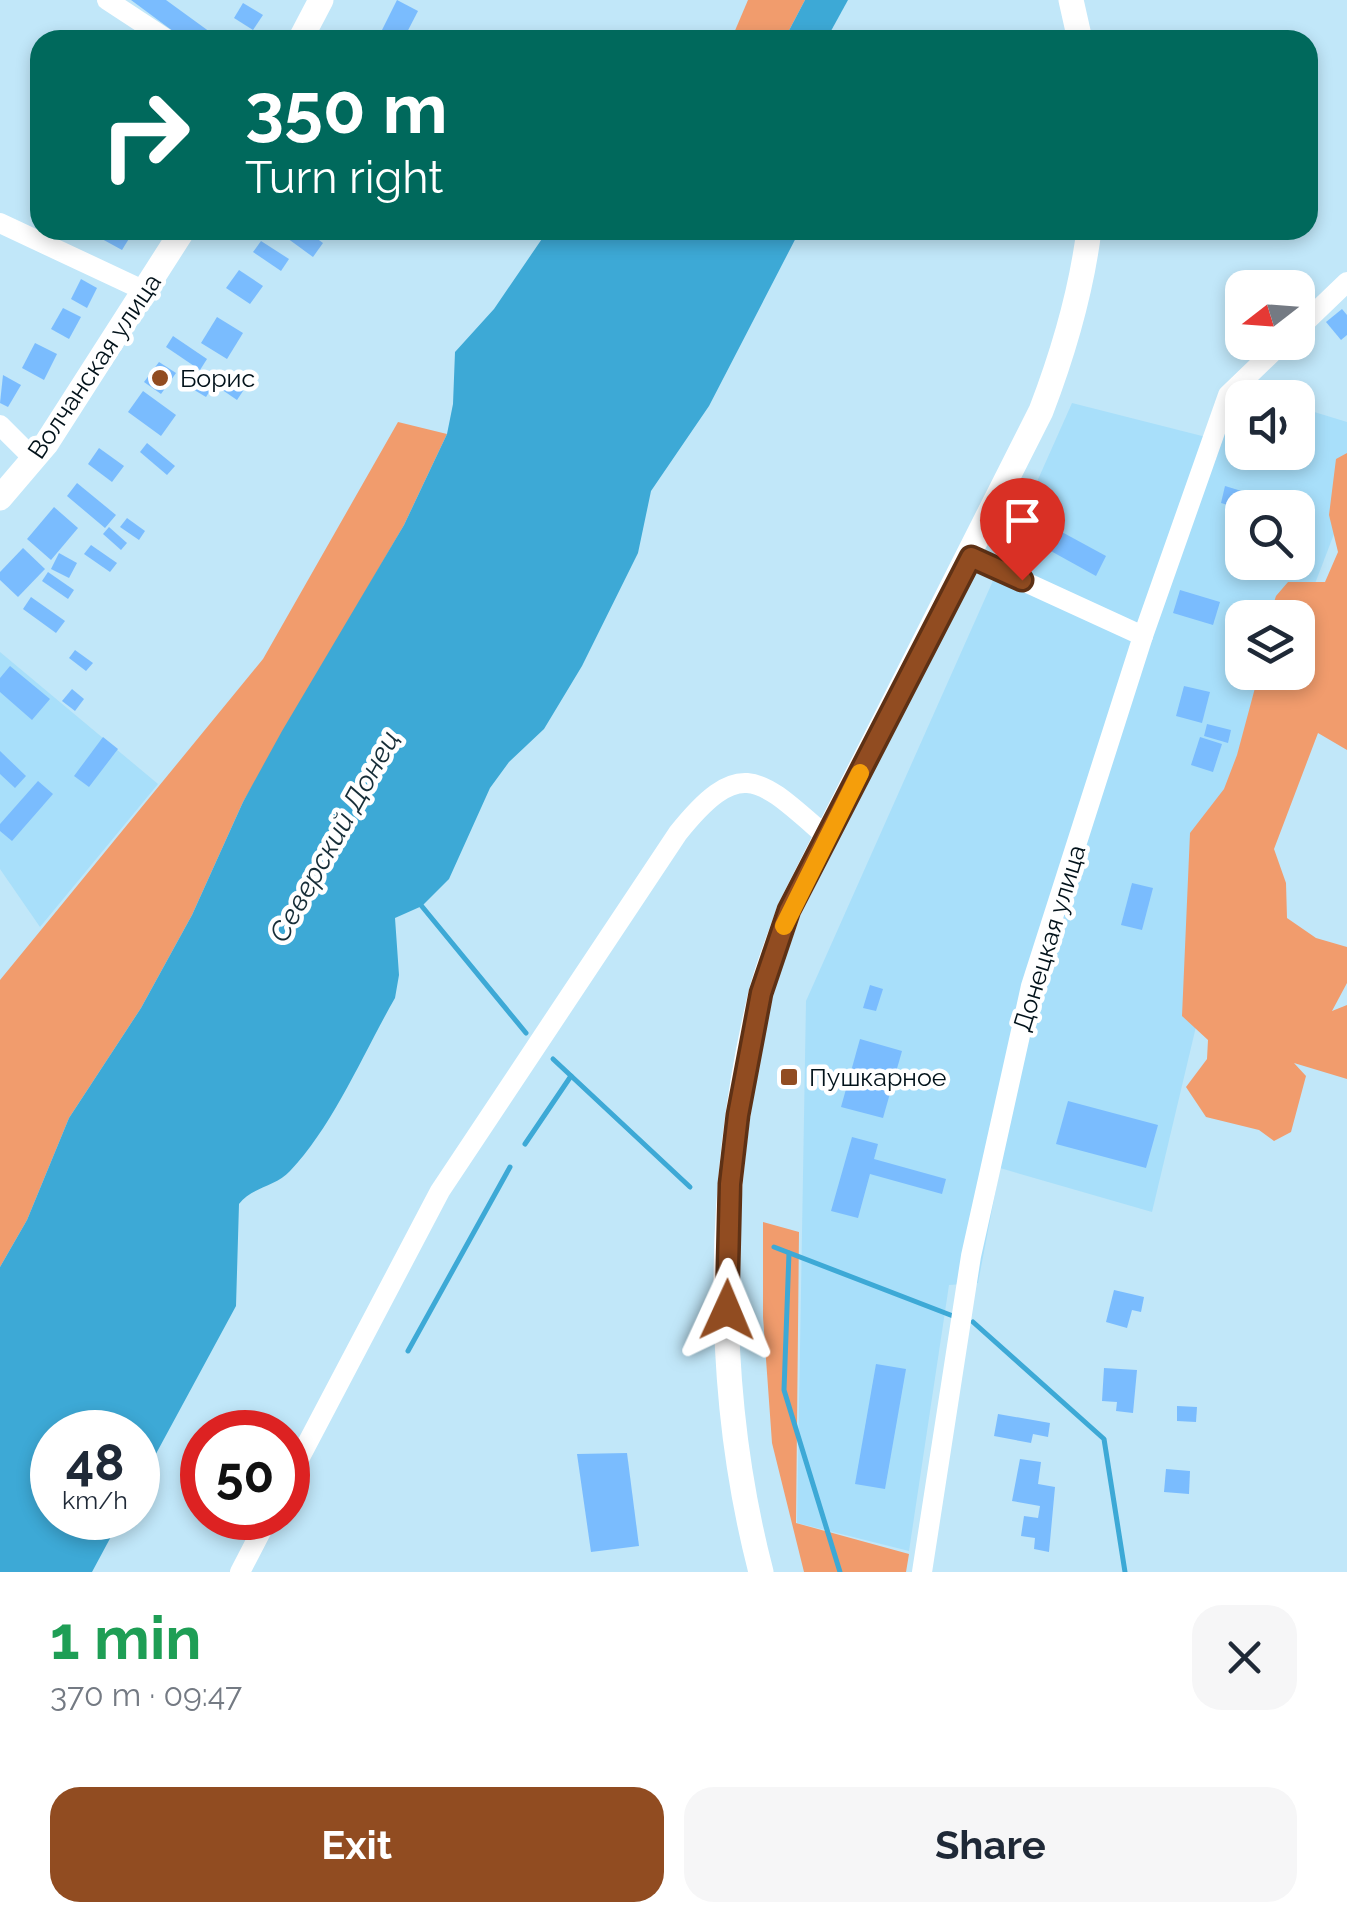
<!DOCTYPE html>
<html lang="en">
<head>
<meta charset="utf-8">
<style>
  :root { --surface:#fff; --page:#f6f6f7; --text:#1f2937; --muted:#747a83; --accent:#914c21 }
  body { margin:0; font-family:Raleway,sans-serif; background:var(--page); color:var(--text); height:100vh; display:flex; flex-direction:column; font-size:38px; white-space:nowrap }
  * { box-sizing:border-box; margin:0 }
  p { font-size:32px; color:var(--muted) }
  .icon { flex:none; width:55px; height:55px; fill:none; stroke:currentColor; stroke-width:2; stroke-linecap:round; stroke-linejoin:round }
  .map { position:relative; height:1572px; overflow:hidden }
  .sheet { display:flex; flex-direction:column; background:var(--surface); flex:1 }
  .sheet>* { flex:none }
  .banner { position:absolute; left:30px; top:30px; width:1288px; height:210px; border-radius:30px; box-shadow:0 5px 15px #0003; background:#00695c; color:#fff; overflow:hidden }
  .needle { width:65px; rotate:253deg }
  .controls { position:absolute; left:1225px; top:270px; display:grid; gap:20px }
  .controls a { display:grid; place-items:center; width:90px; height:90px; border-radius:20px; background:var(--surface); box-shadow:0 5px 15px #0003; font-size:50px }
  .speed { position:absolute; left:30px; top:1410px; display:flex; gap:20px; font-size:50px; font-weight:700; text-align:center }
  .speed>* { display:grid; place-content:center; width:130px; height:130px; border-radius:50%; background:var(--surface); box-shadow:0 5px 15px #0003; line-height:1 }
  .speed small { font-size:25px; font-weight:400 }
  .speed .limit { border:15px solid #d22; background:#fff; color:#111 }
  .pin { position:absolute; display:grid; place-items:center; width:85px; height:85px; color:#fff; margin:-102px -42px; border-radius:50% 50% 50% 0; rotate:-45deg; box-shadow:0 0 10px #0007 }
  .pin .icon { rotate:45deg }
  .me { position:absolute; width:110px; margin:-55px; rotate:1deg; stroke-linejoin:round; filter:drop-shadow(0 0 8px #0008) }
  .turn { display:flex; align-items:center; gap:35px; height:210px; padding:0 50px; font-size:45px }
  .turn .icon { width:130px; height:130px; stroke-width:2.5 }
  .turn b { display:block; font-size:70px; line-height:85px }
  .round { display:grid; place-items:center; flex:none; width:105px; height:105px; border-radius:30px; background:var(--page) }
  .summary { display:flex; align-items:center; justify-content:space-between; height:170px; padding:0 50px }
  h1 { font-size:60px; font-weight:700; line-height:75px; color:#1e9e55 }
  .cta { display:flex; gap:20px; margin-top:auto; padding:20px 50px }
  .cta a { flex:1; height:115px; border-radius:30px; background:var(--accent); color:#fff; font-size:40px; font-weight:700; line-height:115px; text-align:center }
  .cta a+a { background:var(--page); color:var(--text) }
  .map>svg:first-child { display:block }
  .built { fill:#a8dffa; fill-rule:evenodd }
  .green { fill:#f19c6d }
  .water { fill:#3da9d6 }
  .lines { fill:none; stroke-linecap:round; stroke-linejoin:round }
  .stream { stroke:#3da9d6; stroke-width:5 }
  .building { fill:#7abcfe }
  .minor { stroke:#fff; stroke-width:20 }
  .major { stroke:#fff; stroke-width:25 }
  .route-casing { stroke:#5e3115; stroke-width:25 }
  .route { stroke:#914c21; stroke-width:18 }
  .slow { stroke:#f59e0b; stroke-width:18 }
  .poi-dot { fill:#914c21; stroke:#fff; stroke-width:4 }
  .labels { text-anchor:middle; stroke-width:9; stroke-linejoin:round; paint-order:stroke }
  .street-label { font-size:25px; fill:#02121a; stroke:#fff }
  .poi-label { font-size:25px; fill:#02121a; stroke:#fff; text-anchor:start }
  .water-label { font-size:28px; font-style:italic; fill:#162d37; stroke:#fff }
</style>
</head>
<body>
<div class="map">
<svg width="1347" height="1572" viewBox="0 0 1347 1572">
  <rect width="100%" height="100%" fill="#c1e7f9"/>
  <g class="built">
    <path d="M1228 395 1257 397 1242 398V452H1298V407L1347 422V500L1298 628V618H1242V672L1280 673 1152 1212 1000 1168 978 1283 949 1285 909 1551 797 1523 806 1001 1072 403 1210 438ZM1242 508H1298V562H1242Z"/>
    <path d="M0 652 158 784 40 927 0 869Z"/>
  </g>
  <g class="green">
    <path d="M748 0H805L784 40H731Z"/>
    <path d="M398 422 447 434 404 525 243 802 192 915 141 1008 69 1118 27 1220 0 1267V980L263 659Z"/>
    <path d="M1347 453V750L1318 733 1274 849 1286 883 1287 918 1316 938 1347 947V983L1332 1011 1347 1005V1079L1294 1063 1306 1076 1291 1132 1274 1141 1259 1130 1206 1117 1186 1087 1207 1059 1208 1040 1182 1016 1190 833 1224 789 1237 755 1259 673 1298 672V618L1269 617 1276 596 1288 582H1325L1338 552 1329 515 1336 459Z"/>
    <path d="M763 1222 799 1232 796 1523 909 1554 906 1572H804L772 1443 763 1317Z"/>
  </g>
  <g class="water">
    <path d="M805 0H848L826 40H784Z"/>
    <path d="M548 230H800L709 406 651 491 638 553 582 666 544 729 509 762 490 788 449 879 422 906 395 918 399 975 395 998C364 1052 333 1126 290 1171 275 1187 252 1187 239 1204L236 1306 138 1487V1432H52V1518H121L92 1572H0V1267L27 1220 69 1118 141 1008 192 915 243 802 282 731 404 525 447 434 453 404 455 352 494 309Z"/>
  </g>
  <g class="lines">
    <g class="stream">
      <path d="M420 904 526 1033"/>
      <path d="M553 1059 690 1187"/>
      <path d="M525 1144 571 1076"/>
      <path d="M774 1247 953 1316"/>
      <path d="M789 1253 784 1390 840 1572"/>
      <path d="M973 1322 1104 1439 1125 1572"/>
      <path d="M408 1351 510 1167"/>
    </g>
  </g>
  <g class="building">
    <path d="M131 0H166L221 40H185Z"/>
    <path d="M397 0 418 11 403 40 382 30Z"/>
    <path d="M243 3 263 15 253 30 234 18Z"/>
    <path d="M108 230H119L130 237 122 250 102 239Z"/>
    <path d="M276 230H305L323 243 313 257Z"/>
    <path d="M261 241 289 259 281 271 253 252Z"/>
    <path d="M239 270 263 286 250 304 226 288Z"/>
    <path d="M81 279 97 288 87 308 71 299Z"/>
    <path d="M63 308 81 317 69 339 51 329Z"/>
    <path d="M1342 309 1347 315V335L1341 340 1326 322Z"/>
    <path d="M217 317 243 333 227 359 201 343Z"/>
    <path d="M173 336 207 359 200 370 166 347Z"/>
    <path d="M35 343 57 354 44 380 22 368Z"/>
    <path d="M159 362 176 373 161 394 144 382Z"/>
    <path d="M186 373 211 389 206 397 181 382Z"/>
    <path d="M3 375 21 385 8 407 0 403Z"/>
    <path d="M225 378 243 391 237 400 218 387Z"/>
    <path d="M143 391 176 415 161 436 128 412Z"/>
    <path d="M147 443 175 466 167 475 140 452Z"/>
    <path d="M99 448 124 466 112 482 88 464Z"/>
    <path d="M77 483 116 515 105 528 67 496Z"/>
    <path d="M1225 486 1278 502 1277 508H1242V523L1235 521 1239 508 1221 503Z"/>
    <path d="M54 507 78 528 51 560 27 539Z"/>
    <path d="M127 518 145 531 139 540 120 527Z"/>
    <path d="M109 527 127 543 121 550 103 534Z"/>
    <path d="M1060 531 1106 556 1096 576 1049 550Z"/>
    <path d="M91 545 117 563 110 572 84 554Z"/>
    <path d="M23 548 45 569 18 597 0 580V572Z"/>
    <path d="M59 553 77 563 69 578 51 569Z"/>
    <path d="M48 572 74 590 68 599 42 581Z"/>
    <path d="M1180 590 1220 602 1213 625 1173 613Z"/>
    <path d="M31 597 65 621 56 633 23 609Z"/>
    <path d="M75 650 93 663 86 671 69 658Z"/>
    <path d="M10 666 50 699 32 720 0 692V678Z"/>
    <path d="M1184 686 1210 692 1202 723 1176 716Z"/>
    <path d="M72 689 84 699 75 711 62 701Z"/>
    <path d="M1207 724 1231 730 1228 743 1204 736Z"/>
    <path d="M103 737 118 749 89 787 74 776Z"/>
    <path d="M1200 737 1222 744 1213 772 1191 765Z"/>
    <path d="M0 751 26 776 15 788 0 774Z"/>
    <path d="M38 781 53 794 12 841 0 831V824Z"/>
    <path d="M1132 883 1153 888 1142 930 1121 925Z"/>
    <path d="M870 985 883 989 876 1011 863 1008Z"/>
    <path d="M860 1039 902 1051 883 1118 841 1107Z"/>
    <path d="M1068 1101 1158 1125 1146 1168 1056 1144Z"/>
    <path d="M852 1137 878 1144 874 1159 946 1179 942 1194 870 1174 858 1218 831 1211Z"/>
    <path d="M1114 1290 1144 1297 1141 1312 1132 1310 1127 1328 1106 1322Z"/>
    <path d="M876 1364 906 1369 885 1489 855 1484Z"/>
    <path d="M1104 1368 1137 1370 1133 1413 1116 1411 1117 1402 1102 1401Z"/>
    <path d="M1177 1406 1197 1407 1196 1422 1177 1421Z"/>
    <path d="M998 1414 1050 1423 1048 1437 1033 1434 1031 1443 994 1436Z"/>
    <path d="M627 1453 639 1546 591 1552 577 1454Z"/>
    <path d="M1020 1459 1041 1462 1038 1484 1055 1487 1049 1552 1034 1549 1035 1538 1021 1536 1024 1516 1038 1518 1040 1506 1012 1501Z"/>
    <path d="M1166 1469 1190 1471 1189 1494 1164 1492Z"/>
  </g>
  <g class="lines">
    <g class="minor">
      <path d="M107 0 168 40"/>
      <path d="M0 223 145 291"/>
      <path d="M1298 329 1347 282"/>
      <path d="M0 425 34 459"/>
      <path d="M971 557 1143 636"/>
      <path d="M288 1480 440 1191 678 833C742 753 761 780 827 837"/>
      <path d="M240 1572 268 1518"/>
      <path d="M922 1572 971 1256 1031 986 1143 636 1228 395 1283 342"/>
    </g>
    <g class="major">
      <path d="M1071 0 1080 40"/>
      <path d="M300 40 321 0"/>
      <path d="M0 498 46 444 183 230"/>
      <path d="M761 1572C713 1387 716 1182 760 997 767 967 780 938 789 910L1041 411C1064 351 1081 294 1089 230"/>
    </g>
  </g>
  <g class="lines">
    <defs>
      <path id="route" d="M727 1310 730 1184 738 1115 761 993 789 910 971 557 1022 580"/>
    </defs>
    <use href="#route" class="route-casing"/>
    <use href="#route" class="route"/>
    <path class="slow" d="M784 926 860 773"/>
  </g>
  <g class="poi-dot">
    <circle cx="160" cy="378" r="10"/>
    <rect x="779" y="1067" width="20" height="20" rx="5"/>
  </g>
  <g class="labels">
    <g class="street-label">
      <text transform="translate(94 366) rotate(-56)" y="9">Волчанская улица</text>
      <text transform="translate(1049 938) rotate(-73)" y="9">Донецкая улица</text>
    </g>
    <g class="poi-label">
      <text x="180" y="387">Борис</text>
      <text x="809" y="1086">Пушкарное</text>
    </g>
    <g class="water-label">
      <text transform="translate(334 836) rotate(-61)" y="10">Северский Донец</text>
    </g>
  </g>
</svg>
<div class="controls">
<a><svg class="needle" viewBox="-14 -14 28 28"><path d="M0-13l5 13h-10z" fill="#e53935"/><path d="M0 13l5-13h-10z" fill="#747a83"/></svg></a>
<a><svg class="icon" aria-label="sound" viewBox="0 0 24 24"><path d="M4 9h4l5-4v14l-5-4H4zM17 9q2 3 0 6"/></svg></a>
<a><svg class="icon" aria-label="search" viewBox="0 0 24 24"><circle cx="10" cy="10" r="6"/><path d="M15 15l6 6"/></svg></a>
<a><svg class="icon" aria-label="layers" viewBox="0 0 24 24"><path d="M12 4l9 5-9 5-9-5zM3 14l9 5 9-5"/></svg></a>
</div>
<div class="speed"><div>48<small>km/h</small></div><div class="limit">50</div></div>
<div class="pin" style="left:1022px;top:580px;background:#d93025"><svg class="icon" aria-label="arrive" viewBox="0 0 24 24"><path d="M6 21V4h12l-3 4 3 4H6"/></svg></div>
<svg class="me" style="left:727px;top:1310px" viewBox="-20 -20 40 40"><path d="M0-17L14 15 0 8-14 15z" fill="#914c21" stroke="#fff" stroke-width="4"/></svg>
<div class="banner">
<div class="turn"><svg class="icon" aria-label="right" viewBox="0 0 24 24"><path d="M7 20v-9h11M14 6l5 5-5 5"/></svg><div><b>350 m</b>Turn right</div></div>
</div>
</div>
<section class="sheet">
<div class="summary"><div><h1>1 min</h1><p>370 m · 09:47</p></div><a class="round"><svg class="icon" aria-label="close" viewBox="0 0 24 24"><path d="M6 6l12 12M18 6L6 18"/></svg></a></div>
<div class="cta"><a>Exit</a><a>Share</a></div>
</section>
</body>
</html>
